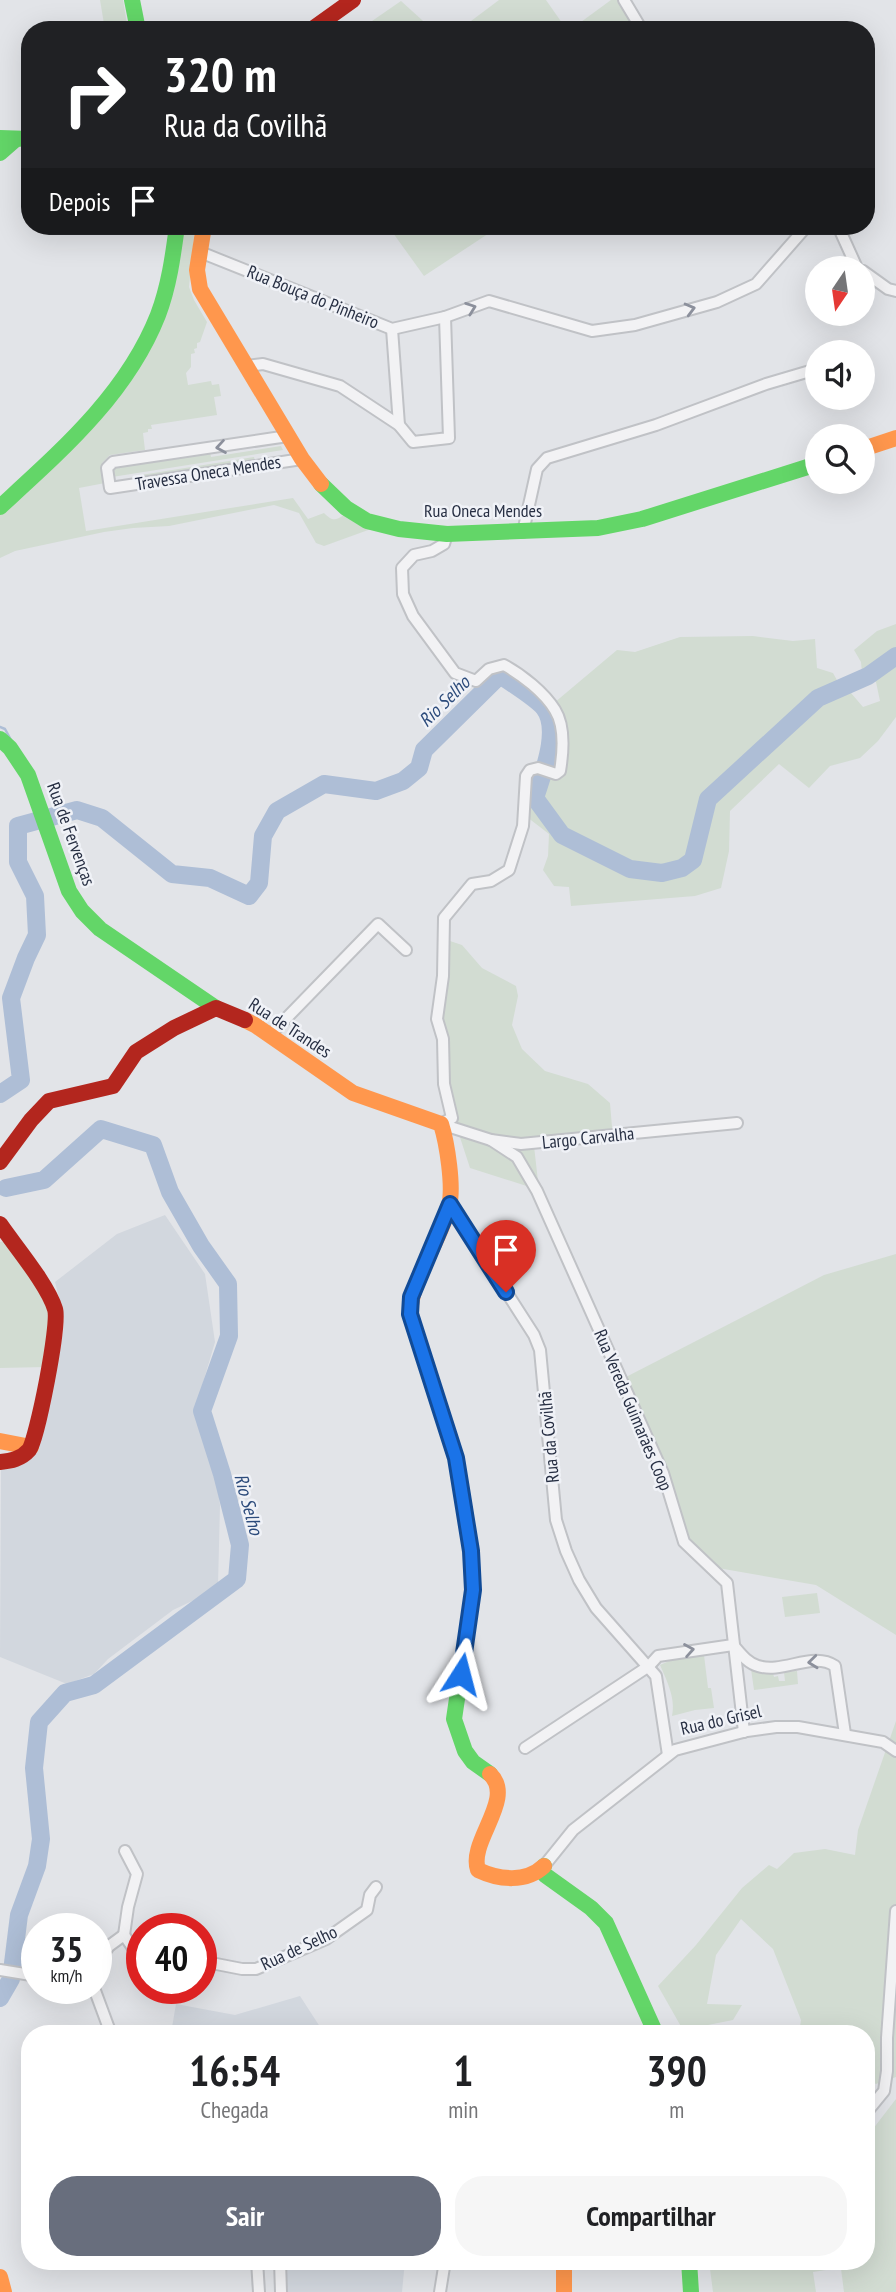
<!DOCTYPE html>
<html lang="pt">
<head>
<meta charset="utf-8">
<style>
  :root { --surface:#fff; --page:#f6f6f6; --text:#202124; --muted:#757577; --accent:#686e7d }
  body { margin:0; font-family:"PT Sans Narrow",sans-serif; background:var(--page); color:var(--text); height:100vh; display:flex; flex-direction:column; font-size:26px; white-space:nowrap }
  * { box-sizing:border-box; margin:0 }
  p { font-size:23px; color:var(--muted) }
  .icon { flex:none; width:38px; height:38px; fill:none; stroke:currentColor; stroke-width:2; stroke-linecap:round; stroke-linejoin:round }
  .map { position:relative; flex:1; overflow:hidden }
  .details { position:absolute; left:21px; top:2025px; width:854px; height:245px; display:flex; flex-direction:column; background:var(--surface); border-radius:28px; box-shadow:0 7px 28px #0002 }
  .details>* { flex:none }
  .guide { position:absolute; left:21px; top:21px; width:854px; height:214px; border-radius:28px; box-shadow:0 7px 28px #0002; background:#202124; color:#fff; overflow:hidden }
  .needle { width:46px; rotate:193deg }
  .fabs { position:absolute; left:805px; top:256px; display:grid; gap:14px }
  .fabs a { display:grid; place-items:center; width:70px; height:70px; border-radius:50%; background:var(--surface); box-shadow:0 7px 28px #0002; font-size:35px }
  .speed { position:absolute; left:21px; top:1913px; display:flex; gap:14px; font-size:35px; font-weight:700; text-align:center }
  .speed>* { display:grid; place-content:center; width:91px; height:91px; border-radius:50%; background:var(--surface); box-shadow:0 7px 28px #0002; line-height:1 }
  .speed small { font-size:18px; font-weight:400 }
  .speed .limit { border:10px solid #d22; background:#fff; color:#111 }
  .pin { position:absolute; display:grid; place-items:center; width:60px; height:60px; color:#fff; margin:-72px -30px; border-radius:50% 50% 50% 0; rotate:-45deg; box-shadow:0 0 7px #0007 }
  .pin .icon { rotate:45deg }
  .me { position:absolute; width:77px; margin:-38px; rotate:9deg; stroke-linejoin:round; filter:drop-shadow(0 0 5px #0008) }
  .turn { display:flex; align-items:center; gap:24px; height:147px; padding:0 28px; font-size:32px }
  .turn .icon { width:91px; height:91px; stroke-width:2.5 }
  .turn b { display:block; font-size:49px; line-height:60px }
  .then { display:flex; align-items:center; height:66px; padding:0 28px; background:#0003; gap:14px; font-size:26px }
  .eta { display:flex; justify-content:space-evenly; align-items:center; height:119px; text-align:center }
  .eta b { font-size:42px; font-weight:800; line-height:49px }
  .cta { display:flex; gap:14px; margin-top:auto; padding:14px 28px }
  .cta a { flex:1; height:80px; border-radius:28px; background:var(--accent); color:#fff; font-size:28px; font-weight:800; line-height:80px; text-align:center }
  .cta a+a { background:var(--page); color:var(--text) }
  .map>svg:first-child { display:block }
  .built { fill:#d2d7de }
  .green { fill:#d2dcd2 }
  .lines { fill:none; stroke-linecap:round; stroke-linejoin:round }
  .stream { stroke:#aebed6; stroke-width:2.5 }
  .river { stroke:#aebed6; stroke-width:18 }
  .street-casing { stroke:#c0c2c6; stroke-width:14 }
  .street { stroke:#f2f2f4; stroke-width:10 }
  .fast { stroke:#63d668; stroke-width:16 }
  .slow { stroke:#ff974d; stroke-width:16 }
  .jam { stroke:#b3261e; stroke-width:16 }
  .oneway { stroke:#8c909c }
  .route-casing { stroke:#114b97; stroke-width:18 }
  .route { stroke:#1a73e8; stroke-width:12 }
  .labels { text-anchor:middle; stroke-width:5; stroke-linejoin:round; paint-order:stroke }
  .street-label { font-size:18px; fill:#272f43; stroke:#f0f2f7 }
  .water-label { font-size:19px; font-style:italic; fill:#2c4b7b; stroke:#f0f2f7 }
</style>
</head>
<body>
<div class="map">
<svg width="896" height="2292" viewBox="0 0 896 2292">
  <rect width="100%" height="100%" fill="#e2e4e8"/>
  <g class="built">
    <path d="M165 1215 205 1274 215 1342 195 1410 217 1482 220 1505 218 1585 205 1595 173 1610 108 1659 94 1674 67 1684 0 1657 1 1468 24 1457 63 1334 64 1318 55 1282 117 1234Z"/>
    <path d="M300 1996 324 2033H171L176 2004 235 2015Z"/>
    <path d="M285 2261H405L402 2292H285Z"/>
  </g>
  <g class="green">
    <path d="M100 0H123L128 30H105Z"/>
    <path d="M499 0H546L567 30H459Z"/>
    <path d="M611 0H617L637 30H570Z"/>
    <path d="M401 1 433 30H359Z"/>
    <path d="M183 226H195L189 287 194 300 207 322 200 342 197 343V348L194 349 195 353 191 354V367L186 373 188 385 211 381 212 385 219 384 221 396 214 397 217 415 151 425 152 429H148V432L143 433 145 450 110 455 102 463 105 483 79 488 86 531 293 498 308 519 324 513C332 521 335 521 344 515L357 524 371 529 324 546 316 543 299 513 274 505 169 526 133 528 104 532 15 551 0 558V514L139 368Z"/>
    <path d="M388 226H500L424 276Z"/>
    <path d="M281 446 283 450 112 477V471L116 465 210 452 211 457Z"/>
    <path d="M254 457 255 461 142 479 141 475Z"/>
    <path d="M896 624V717L878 741 860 758 830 766 809 788 779 764 730 811 729 851 721 888 695 896 571 906 569 887 554 886 543 870 548 856 549 834 527 817 529 778 536 773 561 777 554 703 617 650 635 652 680 637 753 636 793 641 815 639 817 668 833 673 843 691 851 693 863 707 880 701 876 682 862 673 861 662 854 650 877 631Z"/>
    <path d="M444 939 462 945 482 968 516 986 518 996 512 1025 522 1049 545 1071 588 1084 610 1103 613 1139 534 1146 539 1190 470 1168 453 1116 437 1019Z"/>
    <path d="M6 1241 52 1310 46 1367 0 1368V1242Z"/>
    <path d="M896 1254V1635L816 1585 718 1568 687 1542 624 1378 824 1275Z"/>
    <path d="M817 1593 820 1613 785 1617 782 1597Z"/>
    <path d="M704 1655 708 1688H711L714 1708 695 1710 672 1716C676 1699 667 1681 660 1665L669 1661Z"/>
    <path d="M751 1669 765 1674 773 1673 774 1677 778 1676 779 1681H785L784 1672 797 1671 798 1684 754 1690Z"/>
    <path d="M896 1721V2077L876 2084 866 2079V2034L799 2033 801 2020 773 1949 741 1919 716 1955 707 2004 742 2005 733 2020 683 2030 658 1986 696 1945 742 1888 769 1865 777 1869 794 1853 825 1849 855 1855 858 1830Z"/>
    <path d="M896 2099V2292H844L840 2261H866V2138Z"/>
    <path d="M709 2261H830L832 2269 813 2272 816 2292H713Z"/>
  </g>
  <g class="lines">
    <path class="stream" d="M0 727 5 729 11 740"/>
    <g class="river">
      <path d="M0 1094 21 1080 11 998 26 958 37 935 35 896 18 862V826L77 810 102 818 172 874 210 878 249 896 259 883 263 836 277 811 324 784 376 791 403 781 419 768 424 750 500 675C511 683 536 698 544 708 561 730 542 775 535 798L562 835 630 869 662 873 682 868 693 860 708 799 818 698 868 676 896 656"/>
      <path d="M0 1998 11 1979 19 1915 37 1866 41 1839 34 1768 39 1722 65 1693 94 1685 237 1579 240 1545 222 1474 202 1411 229 1336 228 1284 201 1246 170 1192 153 1145 101 1129 44 1180 6 1188"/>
    </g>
    <defs>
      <g id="street">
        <path d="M624 0 642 30"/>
        <path d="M838 226 857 268"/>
        <path d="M200 252 392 329 445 317 489 301 592 331 635 325 717 302 756 284 807 226"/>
        <path d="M863 271 888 289 896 291"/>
        <path d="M392 329 399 425"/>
        <path d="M247 366 263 364 340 386 399 425 413 442 449 438 445 317"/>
        <path d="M288 436 113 462 107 468 110 488 302 459"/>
        <path d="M523 532 537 469 547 458 656 425 766 384 810 371"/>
        <path d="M271 1034 378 924 406 950"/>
        <path d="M441 1124 452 1118 444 1084 443 1039 437 1019 443 976 444 918 472 884 491 881 509 870 523 826 526 776 530 770 538 768 556 774 560 771C563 753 565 726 555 710 544 692 522 675 504 665L489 669 476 681 455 673 413 616 403 594 402 568 414 555 432 551 444 544 447 534"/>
        <path d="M441 1124 491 1140 521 1144 737 1123"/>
        <path d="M491 1140 517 1157 537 1191 663 1473 684 1542 727 1583 744 1732"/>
        <path d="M450 1204 534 1335 540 1350 556 1520 566 1551 579 1580 596 1608 656 1676 668 1755"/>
        <path d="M525 1748 649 1666 658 1656 733 1645C740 1653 747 1663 758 1666 783 1674 813 1651 835 1666L845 1734"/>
        <path d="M544 1866 573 1830 675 1750 747 1731 776 1727H798L883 1742 896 1751"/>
        <path d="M124 1935 128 1907 137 1874 125 1851"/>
        <path d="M201 1961 242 1969H256L326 1939 367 1910 370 1895 376 1887"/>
        <path d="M96 1965 109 1946 124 1935 133 1948 142 1955"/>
        <path d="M0 1970 37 1976"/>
        <path d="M94 1988 111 2034"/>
        <path d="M866 2113 884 2091 887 2071V2038L896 1911"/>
        <path d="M257 2261 259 2292"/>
        <path d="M280 2261 281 2292"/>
        <path d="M440 2292 445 2261"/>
      </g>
    </defs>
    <use href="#street" class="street-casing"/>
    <use href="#street" class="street"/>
    <g class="fast">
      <path d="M132 0 138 30"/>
      <path d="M0 138 30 139"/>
      <path d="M0 153 16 139"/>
      <path d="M321 484 346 508 367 521 399 529 447 534 598 528 642 519 817 464"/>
      <path d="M0 507C61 451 127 394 158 315 169 286 173 256 177 226"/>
      <path d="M0 739 10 748 28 775 69 891 82 911 100 929 216 1008"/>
      <path d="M462 1493 471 1551 473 1590 454 1719 465 1751 473 1762 490 1774"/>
      <path d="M544 1866 542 1870 545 1875 591 1908 606 1923 656 2034"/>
      <path d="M689 2261 691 2292"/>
    </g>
    <g class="slow">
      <path d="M204 226 197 270 200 289 302 459 321 484"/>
      <path d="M863 449 896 438"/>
      <path d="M245 1020 255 1025 353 1093 441 1124C447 1143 454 1187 449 1206 440 1243 412 1275 410 1314L456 1458 462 1493"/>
      <path d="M0 1441 31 1447"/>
      <path d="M490 1774C516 1799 468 1841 478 1870 499 1880 526 1883 544 1866"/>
      <path d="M564 2261V2292"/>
      <path d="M0 2277 4 2292"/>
    </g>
    <g class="jam">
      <path d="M311 30 353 0"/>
      <path d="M0 1162 31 1120 49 1101 113 1086 136 1052 174 1028 216 1008 245 1020"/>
      <path d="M0 1224C15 1246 48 1285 55 1309 60 1324 37 1439 29 1450 21 1459 11 1461 0 1462"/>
    </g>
  </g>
  <defs><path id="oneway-chevron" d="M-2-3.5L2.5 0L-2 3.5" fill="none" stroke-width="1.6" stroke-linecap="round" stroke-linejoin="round" transform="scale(1.75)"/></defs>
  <g class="oneway">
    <use href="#oneway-chevron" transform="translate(471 308) rotate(-20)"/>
    <use href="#oneway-chevron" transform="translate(690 309) rotate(-15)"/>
    <use href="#oneway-chevron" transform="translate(221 447) rotate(171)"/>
    <use href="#oneway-chevron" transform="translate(689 1650) rotate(-10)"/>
    <use href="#oneway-chevron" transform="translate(813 1662) rotate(174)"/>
  </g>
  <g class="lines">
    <defs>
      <path id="route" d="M461 1674 473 1590 471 1551 456 1458 410 1314 411 1297 450 1204 506 1292"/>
    </defs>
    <use href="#route" class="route-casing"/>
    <use href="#route" class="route"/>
  </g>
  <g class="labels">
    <g class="street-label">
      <text transform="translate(313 297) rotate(22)" y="6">Rua Bouça do Pinheiro</text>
      <text transform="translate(208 473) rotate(-9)" y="6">Travessa Oneca Mendes</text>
      <text x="483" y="517">Rua Oneca Mendes</text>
      <text transform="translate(71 834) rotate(70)" y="6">Rua de Fervenças</text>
      <text transform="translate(290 1028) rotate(33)" y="6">Rua de Trandes</text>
      <text transform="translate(588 1138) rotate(-6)" y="6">Largo Carvalha</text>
      <text transform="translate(633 1410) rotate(67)" y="6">Rua Vereda Guimarães Coop</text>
      <text transform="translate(549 1437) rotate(-95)" y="6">Rua da Covilhã</text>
      <text transform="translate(721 1720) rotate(-13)" y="6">Rua do Grisel</text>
      <text transform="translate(299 1948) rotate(-25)" y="6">Rua de Selho</text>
    </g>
    <g class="water-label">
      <text transform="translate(444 701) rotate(-45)" y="7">Rio Selho</text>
      <text transform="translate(249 1504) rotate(75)" y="7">Rio Selho</text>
    </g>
  </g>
</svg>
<div class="fabs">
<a><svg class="needle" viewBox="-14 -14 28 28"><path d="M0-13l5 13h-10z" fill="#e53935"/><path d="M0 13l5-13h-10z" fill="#757577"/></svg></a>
<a><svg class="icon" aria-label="sound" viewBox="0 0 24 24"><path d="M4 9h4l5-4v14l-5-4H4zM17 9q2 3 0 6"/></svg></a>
<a><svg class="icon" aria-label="search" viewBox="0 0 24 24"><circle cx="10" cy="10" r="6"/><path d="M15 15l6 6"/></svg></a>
</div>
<div class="speed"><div>35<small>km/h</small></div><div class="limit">40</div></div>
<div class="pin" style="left:506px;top:1292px;background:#d93025"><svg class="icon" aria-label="arrive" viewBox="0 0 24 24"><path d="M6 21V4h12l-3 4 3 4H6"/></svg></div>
<svg class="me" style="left:461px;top:1674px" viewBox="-20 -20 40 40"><path d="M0-17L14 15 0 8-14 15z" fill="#1a73e8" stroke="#fff" stroke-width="4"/></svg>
<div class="guide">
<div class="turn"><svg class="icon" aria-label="right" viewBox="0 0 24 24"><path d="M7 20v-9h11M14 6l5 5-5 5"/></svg><div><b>320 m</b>Rua da Covilhã</div></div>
<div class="then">Depois<svg class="icon" aria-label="arrive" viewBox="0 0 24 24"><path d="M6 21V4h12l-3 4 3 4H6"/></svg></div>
</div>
<section class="details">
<div class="eta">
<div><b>16:54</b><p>Chegada</p></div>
<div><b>1</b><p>min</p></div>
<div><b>390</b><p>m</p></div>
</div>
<div class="cta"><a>Sair</a><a>Compartilhar</a></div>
</section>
</div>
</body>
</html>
